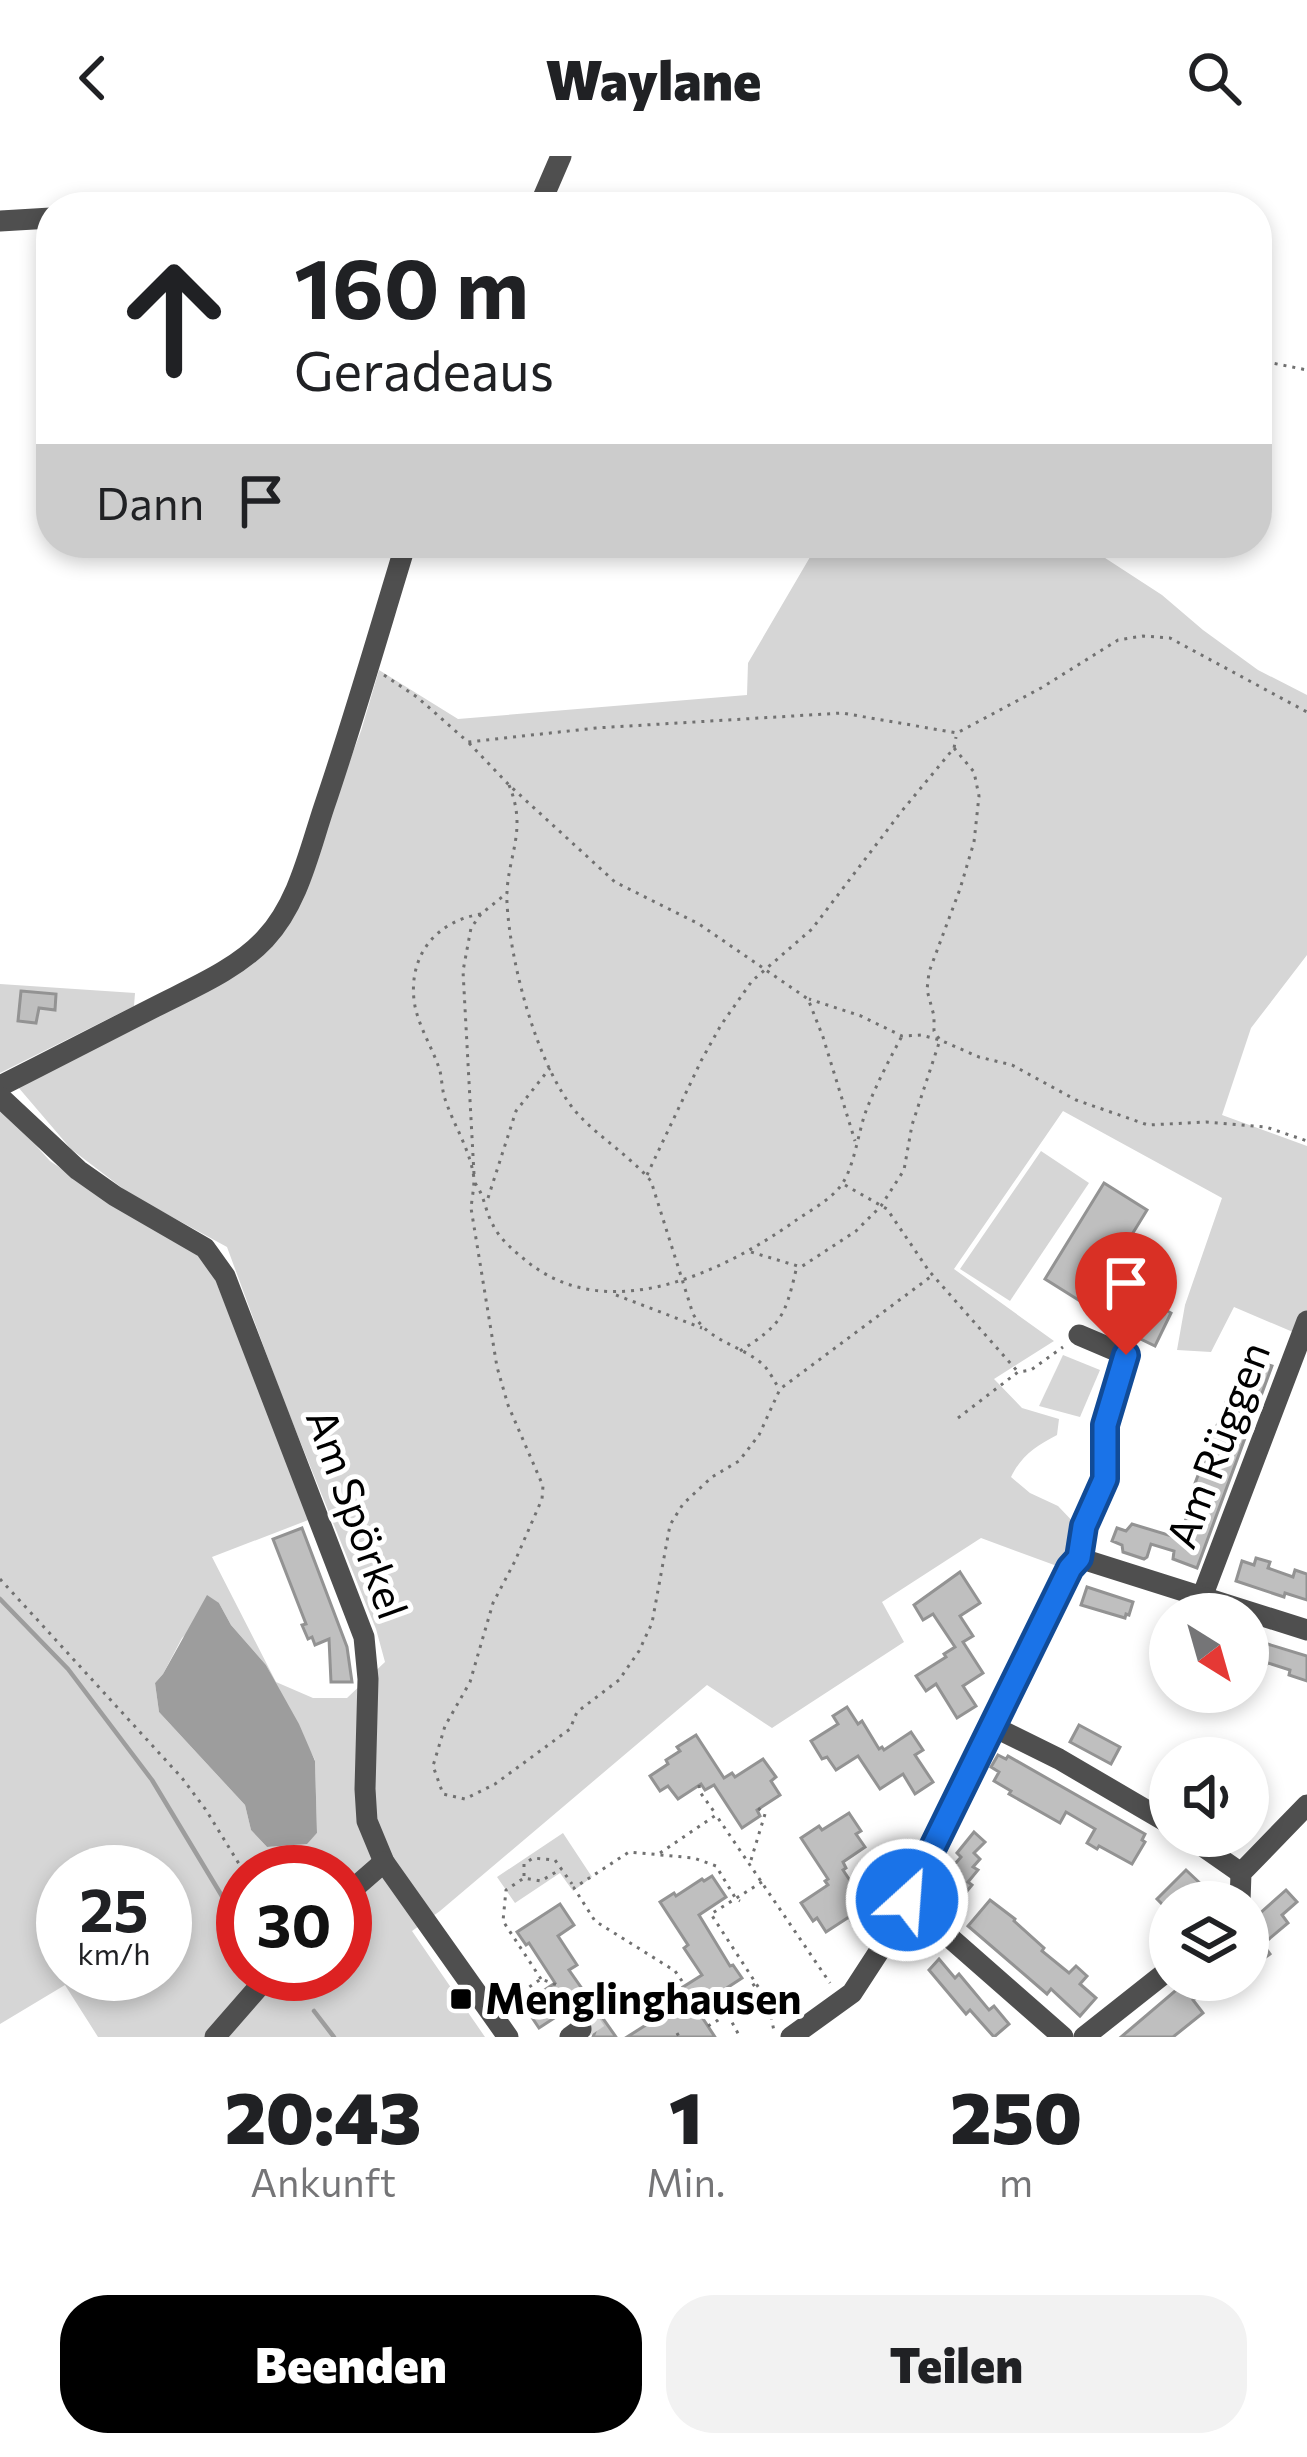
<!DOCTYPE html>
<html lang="de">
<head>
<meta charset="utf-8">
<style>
  :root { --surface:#fff; --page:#f2f2f2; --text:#202124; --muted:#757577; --accent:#000 }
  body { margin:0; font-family:Commissioner,sans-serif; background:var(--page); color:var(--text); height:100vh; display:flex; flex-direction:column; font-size:45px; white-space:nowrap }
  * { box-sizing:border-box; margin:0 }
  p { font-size:39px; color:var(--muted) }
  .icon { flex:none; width:66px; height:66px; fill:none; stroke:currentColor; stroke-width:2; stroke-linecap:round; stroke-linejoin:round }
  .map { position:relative; height:1881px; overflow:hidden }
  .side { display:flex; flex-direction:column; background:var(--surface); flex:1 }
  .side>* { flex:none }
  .hud { position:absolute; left:36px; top:36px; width:1236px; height:366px; border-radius:48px; box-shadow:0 6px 18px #0003; background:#fff; color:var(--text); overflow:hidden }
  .needle { width:78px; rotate:143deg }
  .fabs { position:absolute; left:1149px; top:1437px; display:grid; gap:24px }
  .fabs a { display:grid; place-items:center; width:120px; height:120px; border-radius:50%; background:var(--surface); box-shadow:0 6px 18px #0003; font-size:60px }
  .speed { position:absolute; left:36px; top:1689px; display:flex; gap:24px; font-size:60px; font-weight:700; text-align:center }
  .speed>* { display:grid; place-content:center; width:156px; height:156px; border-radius:50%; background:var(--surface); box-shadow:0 6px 18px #0003; line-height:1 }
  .speed small { font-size:30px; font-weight:400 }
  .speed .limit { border:18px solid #d22; background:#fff; color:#111 }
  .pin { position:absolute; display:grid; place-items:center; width:102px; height:102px; color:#fff; margin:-123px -51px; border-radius:50% 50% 50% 0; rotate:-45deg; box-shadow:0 0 12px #0007 }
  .pin .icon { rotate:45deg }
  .me { position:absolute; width:132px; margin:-66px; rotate:26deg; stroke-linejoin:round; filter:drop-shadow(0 0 9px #0008) }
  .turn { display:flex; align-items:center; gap:42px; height:252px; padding:0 60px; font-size:54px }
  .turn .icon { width:156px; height:156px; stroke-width:2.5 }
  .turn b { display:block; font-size:84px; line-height:102px }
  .then { display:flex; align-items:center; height:114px; padding:0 60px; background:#0003; gap:24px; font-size:45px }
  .eta { display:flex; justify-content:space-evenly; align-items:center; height:204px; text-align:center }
  .eta b { font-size:72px; font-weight:800; line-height:84px }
  .action { display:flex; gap:24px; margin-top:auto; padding:24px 60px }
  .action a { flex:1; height:138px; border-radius:48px; background:var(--accent); color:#fff; font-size:48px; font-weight:800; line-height:138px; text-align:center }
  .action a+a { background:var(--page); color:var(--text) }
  header { display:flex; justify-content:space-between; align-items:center; height:156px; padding:0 60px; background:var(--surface); font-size:54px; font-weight:800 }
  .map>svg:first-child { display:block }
  .green { fill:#d6d6d6; fill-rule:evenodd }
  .water { fill:#9d9d9d }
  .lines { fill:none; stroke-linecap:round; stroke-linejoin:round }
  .stream { stroke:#9d9d9d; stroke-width:4.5 }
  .building { fill:#bfbfbf; stroke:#939393; stroke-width:3 }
  .minor-tunnel { stroke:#d9d9d9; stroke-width:21; stroke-dasharray:21 10; stroke-linecap:butt }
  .path { stroke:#717171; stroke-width:3; stroke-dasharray:3 6; stroke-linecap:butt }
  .minor { stroke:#4f4f4f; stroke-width:21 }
  .route-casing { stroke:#114b97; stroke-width:30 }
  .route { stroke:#1a73e8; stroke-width:21 }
  .poi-dot { fill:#000; stroke:#fff; stroke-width:4.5 }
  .labels { text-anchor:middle; stroke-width:10; stroke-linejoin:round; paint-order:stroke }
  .street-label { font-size:42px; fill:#000; stroke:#fff }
  .poi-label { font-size:42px; font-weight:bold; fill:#000; stroke:#fff; text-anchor:start }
</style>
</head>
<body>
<header><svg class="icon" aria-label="back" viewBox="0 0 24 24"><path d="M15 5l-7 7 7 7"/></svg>Waylane<svg class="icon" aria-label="search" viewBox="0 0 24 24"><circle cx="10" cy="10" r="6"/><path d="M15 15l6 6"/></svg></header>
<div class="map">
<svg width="1307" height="1881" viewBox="0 0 1307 1881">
  <rect width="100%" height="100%" fill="#fff"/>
  <g class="green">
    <path d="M825 387H1082L1162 439 1203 474 1258 514 1307 539V799L1251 872 1222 959 1307 990V1182L1234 1151 1211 1196 1177 1194 1185 1149 1222 1042 1063 955 954 1113 1054 1185 994 1223 1022 1252 1059 1263 1057 1279C1036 1290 1021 1300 1011 1321L1030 1337 1058 1350 1079 1372 1057 1410 981 1382 882 1446 904 1486 772 1572 707 1529 440 1755 412 1775 485 1881H98L65 1829 0 1868V950L50 1005 116 1050 195 1092 213 1118 311 1363 212 1401 276 1526 313 1542H347L385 1506 376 1473 283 1243 227 1091 130 1038 71 993 18 931 286 772 361 575 379 514 458 563 747 539 748 507 813 396ZM219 1447 231 1469 266 1509 315 1604 317 1677 307 1687 267 1691 251 1674 245 1649 159 1556 155 1527 163 1518 182 1482ZM63 1716H165V1818H63ZM243 1716H345V1818H243Z"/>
    <path d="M0 828 135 837 134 850 0 917Z"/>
    <path d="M1041 995 1089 1027 1010 1145 960 1113Z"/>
    <path d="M1063 1199 1100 1214 1080 1261 1039 1250Z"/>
    <path d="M563 1677 592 1721 573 1735 560 1717 515 1747 497 1721Z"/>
  </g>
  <path class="water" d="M207 1439 219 1447 231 1469 266 1509 299 1568 315 1605 317 1677 307 1688 267 1691 251 1674 245 1649 159 1556 155 1527 163 1518Z"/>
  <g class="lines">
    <g class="stream">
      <path d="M0 1443 68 1513 152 1624 243 1775"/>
      <path d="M314 1855 334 1881"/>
    </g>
  </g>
  <g class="building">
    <path d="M21 835 56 838 55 854 39 852 36 867 18 865Z"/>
    <path d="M1104 1027 1147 1054 1088 1150 1045 1123Z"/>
    <path d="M1125 1131 1171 1157 1155 1190 1106 1166Z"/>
    <path d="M1255 1204 1272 1210 1251 1267 1231 1261 1248 1274 1197 1412 1173 1403 1174 1395 1151 1388 1147 1401 1144 1403 1123 1396 1122 1389 1112 1385 1117 1372 1126 1375 1132 1368 1178 1382 1196 1339 1197 1332 1194 1330 1227 1243 1243 1211 1251 1214Z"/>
    <path d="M302 1372 347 1491 352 1526H331L329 1483 315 1489 312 1481 308 1483 302 1469 306 1468 273 1383Z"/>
    <path d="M1256 1402 1270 1406 1268 1412 1293 1421 1295 1414 1307 1418V1444L1285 1437 1284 1441 1236 1425 1242 1405 1254 1409Z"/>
    <path d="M960 1416 980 1447 960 1460 973 1480 963 1486 983 1517 963 1530 976 1550 957 1562 936 1528 926 1535 916 1520 946 1501 944 1498 955 1491 933 1458 923 1464 914 1449Z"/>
    <path d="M1087 1431 1133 1446 1129 1459 1126 1458 1125 1462 1081 1449Z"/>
    <path d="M1248 1482 1307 1500V1525L1289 1519 1290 1514 1268 1507 1259 1516 1248 1512Z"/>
    <path d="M847 1551 858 1568 862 1565 879 1593 882 1591 884 1594 911 1576 923 1594 915 1599 933 1626 915 1638 903 1618 880 1633 858 1600 836 1614 827 1601 822 1603 811 1585 838 1568 833 1560Z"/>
    <path d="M1079 1569 1120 1591 1111 1608 1070 1586Z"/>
    <path d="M696 1579 724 1622 732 1617 735 1621 763 1603 776 1621 771 1625 780 1639 757 1654 760 1660 742 1672 714 1629 705 1634 701 1628 678 1643 668 1630 660 1635 650 1620 668 1608 666 1604 680 1595 677 1591Z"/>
    <path d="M998 1599 1006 1603 1008 1600 1145 1678 1142 1684 1145 1686 1132 1708 1099 1690 1097 1693 1087 1687 1095 1673 1066 1656 1060 1667 1009 1638 1011 1635 994 1625 999 1616 991 1611Z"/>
    <path d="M849 1657 861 1675 856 1678 865 1691 843 1706 846 1712 843 1714 870 1755 852 1767 849 1761 826 1776 817 1762 813 1765 801 1747 828 1729 825 1725 828 1723 801 1682 819 1670 822 1674Z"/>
    <path d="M974 1676 985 1686 974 1697 980 1703 973 1711 978 1714 968 1726 972 1729 952 1753 931 1735 961 1701 957 1697Z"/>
    <path d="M1186 1714 1220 1746H1191L1183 1738 1174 1746H1170L1167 1753 1157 1743Z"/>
    <path d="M712 1720 726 1741 699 1759 730 1810 733 1809 742 1822 696 1852 715 1881H627L690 1841 683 1831 702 1819 684 1792 688 1789 660 1746 674 1737 676 1740 702 1723 704 1725Z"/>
    <path d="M1286 1734 1297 1746 1282 1759 1288 1767 1263 1788 1270 1798 1260 1805 1251 1794 1259 1788 1248 1774V1768Z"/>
    <path d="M990 1744 1015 1763 1014 1765 1044 1792 1042 1795 1069 1817 1076 1810 1087 1820 1080 1828 1096 1842 1080 1860 1051 1833 1047 1838 968 1770Z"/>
    <path d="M560 1748 574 1769 558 1780 577 1809 569 1814 616 1881H593L596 1873 592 1863 581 1858 570 1862 565 1855 539 1872 525 1851 533 1845 531 1843 555 1827 529 1787 526 1789 517 1776Z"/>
    <path d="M939 1803 955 1822 959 1818 989 1854 994 1850 1009 1868 994 1881 970 1854 966 1858 929 1814Z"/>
    <path d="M1188 1824H1201L1207 1832 1193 1844 1203 1857 1173 1881H1121Z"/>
  </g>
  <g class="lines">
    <path class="minor-tunnel" d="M581 1873 602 1859"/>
    <g class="path">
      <path d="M1257 204 1307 214"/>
      <path d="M384 519 417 541 468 586 596 572 842 557 957 577 1041 532 1118 484 1143 480 1170 482 1307 556"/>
      <path d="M469 587 509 629 615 726 699 768 808 843 823 881 855 985"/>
      <path d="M954 592 974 616 979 640 974 686 960 733 929 816 927 834 934 860V875L940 884 979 901 1012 909 1076 944 1148 969 1206 966 1266 971 1307 985"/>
      <path d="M509 629C529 677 505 702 507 747 510 806 537 910 576 956 598 981 628 998 651 1025L693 1158C709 1185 737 1188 760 1206 768 1212 773 1223 778 1231"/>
      <path d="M481 758C437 765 409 798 414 844 417 869 433 892 440 915 442 924 442 934 445 943 454 970 471 995 474 1023 474 1032 472 1043 471 1052L497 1211 508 1249 543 1330 542 1343 515 1405 493 1447 470 1526 445 1570 433 1610 443 1638 465 1643 495 1628 570 1573 577 1556 619 1524 639 1495 652 1467 670 1369 683 1348 712 1321 739 1305 759 1279 780 1233 933 1119"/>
      <path d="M474 1018 463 815 471 772 481 758 507 737"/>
      <path d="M647 1019 701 905 721 869 752 825 812 773 901 656 954 592 956 581"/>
      <path d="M475 1027C485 1041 485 1055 493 1069 499 1082 513 1094 524 1103 605 1172 720 1118 795 1065 809 1055 827 1046 839 1032 854 1015 858 976 866 955 876 929 889 904 902 880"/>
      <path d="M845 1029 887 1053 929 1115 1018 1216"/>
      <path d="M488 1042 516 955 550 912"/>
      <path d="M751 1096 801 1111 856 1075 881 1050 904 1014 912 969 940 884 921 879 902 880 861 860 809 843"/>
      <path d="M616 1139 702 1172"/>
      <path d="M740 1195C781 1169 785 1161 796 1114"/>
      <path d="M958 1262 1018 1216 1031 1214 1063 1191"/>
      <path d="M0 1423 182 1622 206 1654 244 1716"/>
      <path d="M699 1629 700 1636 715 1657"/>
      <path d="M660 1697 716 1659 830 1827"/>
      <path d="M751 1704 765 1658 758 1652"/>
      <path d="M524 1720V1708L533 1702 555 1704 572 1728"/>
      <path d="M762 1726 711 1758 768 1846 774 1875"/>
      <path d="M541 1823 503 1765 506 1734 524 1722 541 1725 561 1713"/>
      <path d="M682 1825 675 1815 595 1765 574 1732 629 1696 694 1702 716 1710 736 1743 740 1745"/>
      <path d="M715 1835 740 1881"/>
      <path d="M507 1846 541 1823 557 1829"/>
      <path d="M722 1849 755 1828"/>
      <path d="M708 1870 725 1860"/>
      <path d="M677 1877 679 1881"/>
    </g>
    <g class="minor">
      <path d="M539 51 561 0"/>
      <path d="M0 65 51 62"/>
      <path d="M0 930C52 904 104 877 155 851 192 832 236 814 265 783 298 748 309 696 324 651 354 563 379 475 406 387"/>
      <path d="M0 941 78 1014 115 1040 205 1092 225 1120 364 1481 368 1523 365 1633 367 1665 384 1706 508 1881"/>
      <path d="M1079 1402 1083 1370 1105 1323V1269L1126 1199 1079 1179"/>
      <path d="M1202 1441 1307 1165"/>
      <path d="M992 1570 1059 1603 1170 1668"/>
      <path d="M1188 1680 1241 1717"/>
      <path d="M345 1740 384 1706"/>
      <path d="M907 1744 1063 1881"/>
      <path d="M1240 1746 1241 1717 1307 1649"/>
      <path d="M215 1881 270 1818"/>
      <path d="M570 1881 581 1873"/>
      <path d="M791 1881 852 1837 880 1794 1070 1411 1079 1402 1307 1474"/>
      <path d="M1084 1881 1170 1813"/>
    </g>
  </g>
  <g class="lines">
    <defs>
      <path id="route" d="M907 1744 1070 1412 1079 1402 1084 1370 1105 1323V1269L1126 1199"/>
    </defs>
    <use href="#route" class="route-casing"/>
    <use href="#route" class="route"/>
  </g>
  <rect class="poi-dot" x="449" y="1831" width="24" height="24" rx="6"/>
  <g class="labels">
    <g class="street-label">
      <text transform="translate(1218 1289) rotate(-69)" y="15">Am Rüggen</text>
      <text transform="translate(357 1358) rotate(70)" y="15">Am Spörkel</text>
    </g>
    <g class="poi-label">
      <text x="485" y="1858">Menglinghausen</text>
    </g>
  </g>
</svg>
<div class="fabs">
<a><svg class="needle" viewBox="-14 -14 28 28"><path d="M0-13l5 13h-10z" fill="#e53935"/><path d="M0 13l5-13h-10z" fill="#757577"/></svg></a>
<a><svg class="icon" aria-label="sound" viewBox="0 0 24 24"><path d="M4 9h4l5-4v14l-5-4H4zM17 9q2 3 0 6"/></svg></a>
<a><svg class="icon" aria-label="layers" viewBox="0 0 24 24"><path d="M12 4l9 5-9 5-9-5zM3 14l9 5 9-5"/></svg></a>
</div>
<div class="speed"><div>25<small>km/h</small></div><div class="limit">30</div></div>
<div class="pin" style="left:1126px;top:1199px;background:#d93025"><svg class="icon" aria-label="arrive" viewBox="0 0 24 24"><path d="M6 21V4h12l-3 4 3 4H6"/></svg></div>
<svg class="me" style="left:907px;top:1744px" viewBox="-20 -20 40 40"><circle r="17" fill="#1a73e8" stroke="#fff" stroke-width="3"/><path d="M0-11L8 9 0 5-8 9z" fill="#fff"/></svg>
<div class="hud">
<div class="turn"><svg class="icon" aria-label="ahead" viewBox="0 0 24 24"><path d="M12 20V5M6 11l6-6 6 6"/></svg><div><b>160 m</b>Geradeaus</div></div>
<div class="then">Dann<svg class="icon" aria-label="arrive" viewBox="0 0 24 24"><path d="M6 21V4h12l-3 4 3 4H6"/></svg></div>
</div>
</div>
<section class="side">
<div class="eta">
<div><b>20:43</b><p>Ankunft</p></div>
<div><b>1</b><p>Min.</p></div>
<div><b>250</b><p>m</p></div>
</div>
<div class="action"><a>Beenden</a><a>Teilen</a></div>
</section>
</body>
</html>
